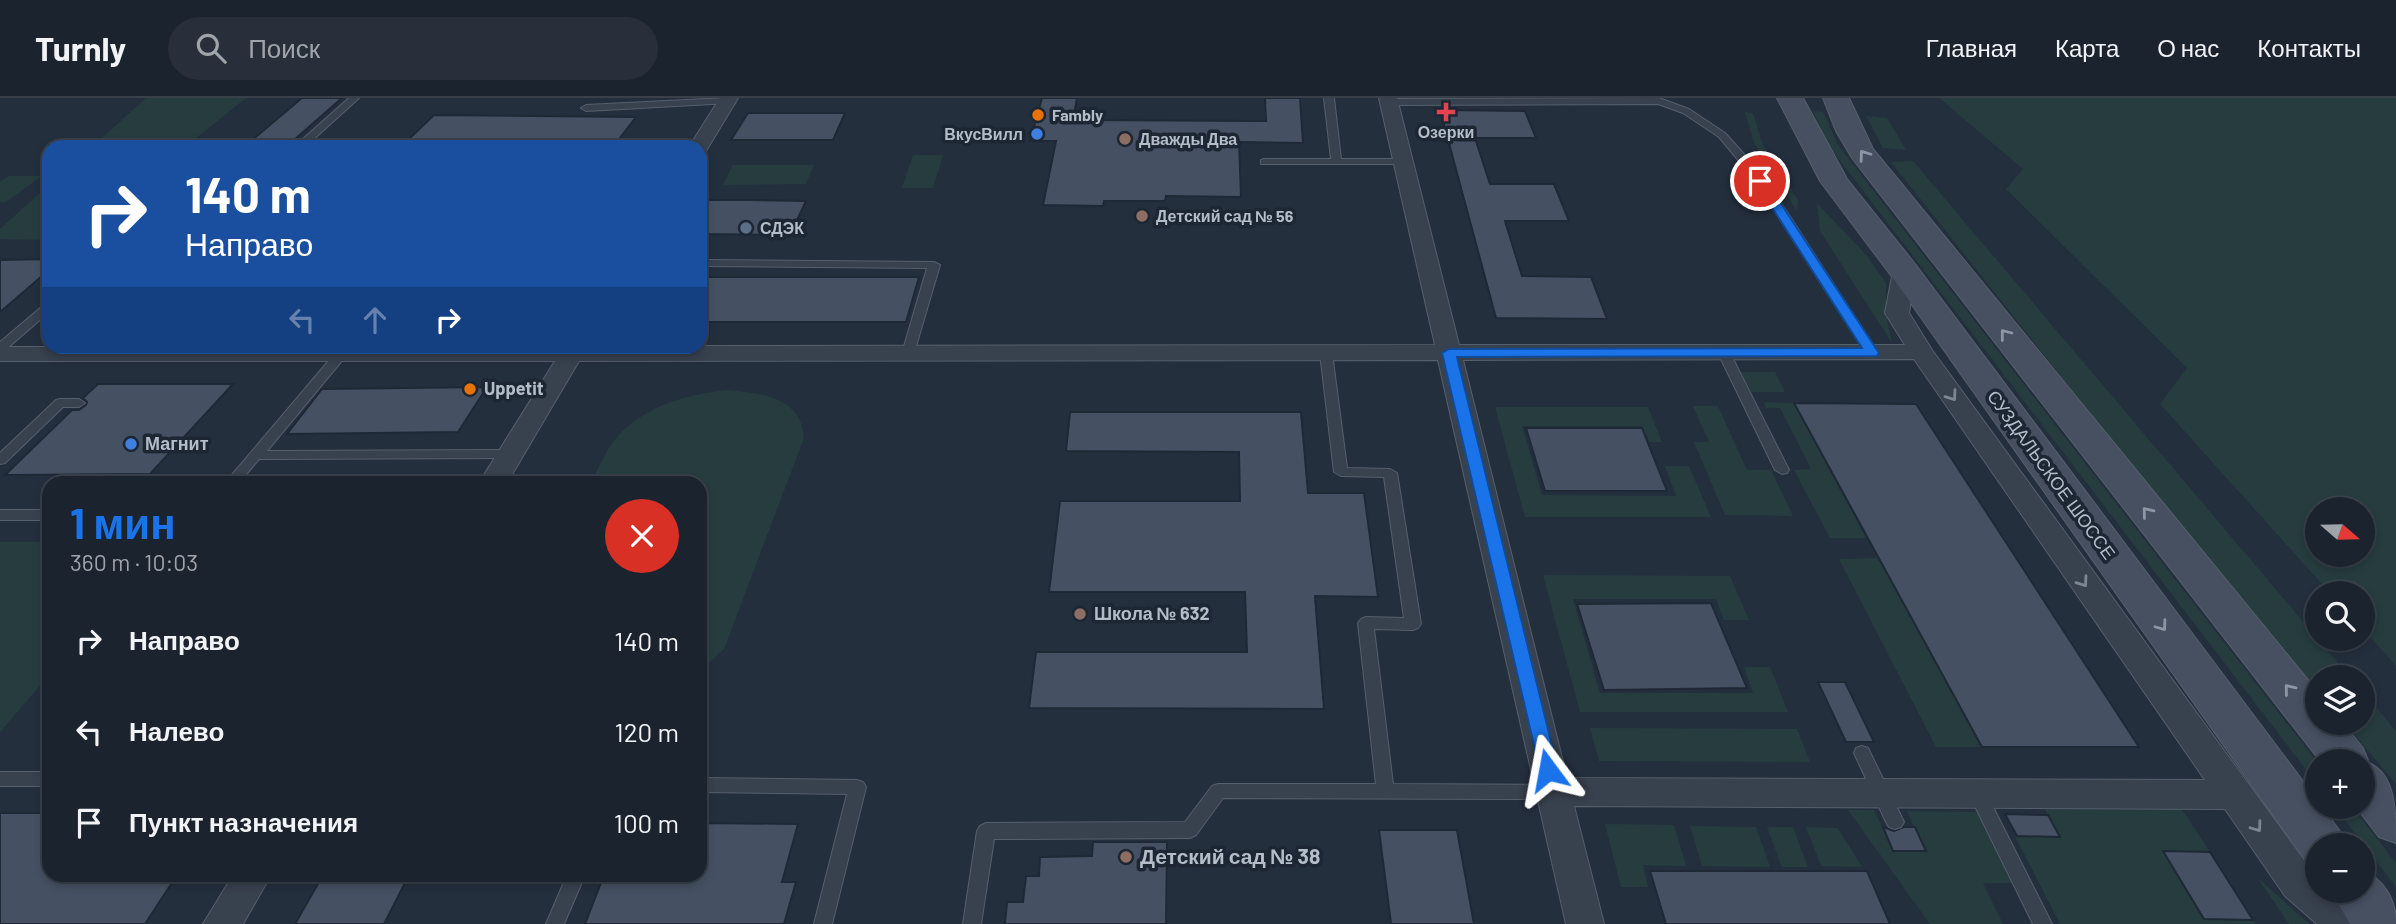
<!DOCTYPE html>
<html lang="ru">
<head>
<meta charset="utf-8">
<style>
  :root { --surface:#1b232e; --page:#282f3a; --text:#f1f3f6; --muted:#a0a4aa; --line:#39404a; --accent:#1a73e8 }
  body { margin:0; font-family:Barlow,sans-serif; background:var(--page); color:var(--text); height:100vh; display:flex; flex-direction:column; font-size:26px; white-space:nowrap }
  * { box-sizing:border-box; margin:0 }
  p { font-size:23px; color:var(--muted) }
  .icon { flex:none; width:38px; height:38px; fill:none; stroke:currentColor; stroke-width:2; stroke-linecap:round; stroke-linejoin:round }
  .map { position:relative; flex:1; overflow:hidden }
  .drawer { position:absolute; left:42px; top:378px; width:665px; height:406px; display:flex; flex-direction:column; background:var(--surface); border-radius:21px; box-shadow:0 4px 10px #0003,0 0 0 2px var(--line) }
  .drawer>* { flex:none }
  .guide { position:absolute; left:42px; top:42px; width:665px; height:214px; border-radius:21px; box-shadow:0 4px 10px #0003,0 0 0 2px var(--line); background:#1a4fa0; color:#fff; overflow:hidden }
  .needle { width:46px; rotate:110deg }
  .buttons { position:absolute; left:2305px; top:399px; display:grid; gap:14px }
  .buttons a { display:grid; place-items:center; width:70px; height:70px; border-radius:50%; background:var(--surface); box-shadow:0 4px 10px #0003,0 0 0 2px var(--line); font-size:35px }
  .pin { position:absolute; display:grid; place-items:center; width:60px; height:60px; color:#fff; margin:-30px; border:4px solid #fff; border-radius:50%; box-shadow:0 2px 7px #0007 }
  .me { position:absolute; width:77px; margin:-38px; rotate:347deg; stroke-linejoin:round; filter:drop-shadow(0 0 5px #0008) }
  .turn { display:flex; align-items:center; gap:24px; height:147px; padding:0 28px; font-size:32px }
  .turn .icon { width:91px; height:91px; stroke-width:2.5 }
  .turn b { display:block; font-size:49px; line-height:60px }
  .lanes { display:flex; align-items:center; height:66px; padding:0 28px; background:#0003; justify-content:center; gap:35px; direction:ltr }
  .lanes .off { opacity:.35 }
  .round { display:grid; place-items:center; flex:none; width:74px; height:74px; border-radius:37px; background:var(--page) }
  .overview { display:flex; align-items:center; justify-content:space-between; height:119px; padding:0 28px }
  h1 { font-size:42px; font-weight:700; line-height:52px; color:var(--accent) }
  ul { padding:0; list-style:none }
  li { display:flex; align-items:center; gap:21px; height:91px; padding:0 28px }
  li div { flex:1 }
  li b { display:block; font-size:26px }
  li em { font-style:normal }
  header { display:flex; align-items:center; gap:42px; box-sizing:border-box; height:98px; padding:0 35px; background:var(--surface); border-bottom:2px solid var(--line) }
  header strong { font-size:33px }
  nav { display:flex; gap:38px; margin-inline-start:auto; font-size:24px }
  .search { width:490px; height:63px; background:var(--page); display:flex; align-items:center; gap:18px; box-sizing:border-box; padding:0 24px; border-radius:38px; color:var(--muted); font-size:26px }
  .map>svg:first-child { display:block }
  .green { fill:#263c3f; fill-rule:evenodd }
  .building { fill:#455162; stroke:#1f2835; stroke-width:2 }
  .lines { fill:none; stroke-linecap:round; stroke-linejoin:round }
  .service-casing { stroke:#565f6c; stroke-width:2 }
  .minor-casing { stroke:#565f6c; stroke-width:2 }
  .secondary-casing { stroke:#565f6c; stroke-width:2 }
  .service { fill:#38414e; fill-rule:evenodd }
  .minor { fill:#38414e; fill-rule:evenodd }
  .secondary { fill:#465061; fill-rule:evenodd }
  .oneway { stroke:#8e96a5 }
  .oneway2 { stroke:#7c8592 }
  .route { fill:#1a73e8; stroke:#114b97; stroke-width:2 }
  .health-dot { fill:#e0444e; stroke:#1d2633; stroke-width:2.5 }
  .food-dot { fill:#e8710a; stroke:#1d2633; stroke-width:2.5 }
  .shop-dot { fill:#3f7fe0; stroke:#1d2633; stroke-width:2.5 }
  .education-dot { fill:#8d6e63; stroke:#1d2633; stroke-width:2.5 }
  .service-dot { fill:#5c6f8a; stroke:#1d2633; stroke-width:2.5 }
  .labels { text-anchor:middle; stroke-width:7; stroke-linejoin:round; paint-order:stroke }
  .far-poi-label { font-size:16px; font-weight:bold; fill:#b4bcc9; stroke:#1d2633; text-anchor:start }
  .poi-label { font-size:18px; font-weight:bold; fill:#b4bcc9; stroke:#1d2633; text-anchor:start }
  .street-label { font-size:18px; fill:#b4bcc9; stroke:#1d2633 }
  .near-poi-label { font-size:21px; font-weight:bold; fill:#b4bcc9; stroke:#1d2633; text-anchor:start }
</style>
</head>
<body>
<header>
<strong>Turnly</strong>
<div class="search"><svg class="icon" aria-label="search" viewBox="0 0 24 24"><circle cx="10" cy="10" r="6"/><path d="M15 15l6 6"/></svg>Поиск</div>
<nav><a>Главная</a><a>Карта</a><a>О нас</a><a>Контакты</a></nav>
</header>
<div class="map">
<svg width="2396" height="826" viewBox="0 0 2396 826">
  <rect width="100%" height="100%" fill="#242f3e"/>
  <g class="green">
    <path d="M146 0H246L185 49H92Z"/>
    <path d="M1939 0H2396V568L2363 531 2362 495H2330L2160 306 2187 270 2006 91 2023 71ZM2317 411H2362V457H2317Z"/>
    <path d="M1813 13 1823 14 1838 47 2317 664V686L1828 47Z"/>
    <path d="M1745 14 1753 15 1762 45 1798 102 1797 113 1754 45Z"/>
    <path d="M1866 18 1887 20 1906 52 1883 50Z"/>
    <path d="M913 57H943L933 90H902Z"/>
    <path d="M1913 63 2350 579H2317V591L2164 408 1891 64Z"/>
    <path d="M733 67H814L806 86 723 87Z"/>
    <path d="M9 78H42L6 104H0V84Z"/>
    <path d="M49 87V142L0 141V131Z"/>
    <path d="M1817 105 1867 158 1886 185 1887 222 1892 245 1820 133Z"/>
    <path d="M1741 274H1775L1785 294H1751Z"/>
    <path d="M726 292C759 295 802 298 804 340L724 551 700 573V385H591C599 369 606 351 618 338 646 307 687 297 726 292Z"/>
    <path d="M1764 304 1794 305 1866 440H1830L1794 372 1811 371 1780 310H1766Z"/>
    <path d="M1693 308H1718L1747 372H1771L1793 418 1725 417 1694 344H1709Z"/>
    <path d="M1495 309H1648L1662 344H1649L1642 328H1522L1542 397 1676 398 1665 368H1689L1711 419H1525Z"/>
    <path d="M0 444H49V577L0 634Z"/>
    <path d="M1879 460 1982 649H1936L1839 461Z"/>
    <path d="M1543 477 1730 478 1749 522H1724L1716 501H1573L1600 595H1753L1744 569H1770L1788 614H1580Z"/>
    <path d="M2363 594 2396 633V686L2345 625H2362Z"/>
    <path d="M1590 630 1797 631 1810 664 1599 663Z"/>
    <path d="M2044 709 2181 710 2210 754 2163 753 2204 821 2253 822 2256 826H2060L2015 738 2059 739Z"/>
    <path d="M2335 709H2352L2396 765V789Z"/>
    <path d="M1848 712H1874L1893 753H1925L1907 713 1981 714 2017 785H1983L2003 826H1930Z"/>
    <path d="M1605 726 1674 727 1686 768 1643 767 1648 789H1621Z"/>
    <path d="M1690 728 1756 729 1770 769 1702 768Z"/>
    <path d="M1767 729H1793L1808 769H1782Z"/>
    <path d="M1806 729 1838 730 1862 769 1821 768Z"/>
    <path d="M2257 779 2309 826H2289Z"/>
  </g>
  <g class="building">
    <path d="M302 0H342L286 49H244Z"/>
    <path d="M1042 0H1077L1073 22 1266 23 1265 0H1300L1303 45 1239 44 1241 99 1166 98 1165 103H1104L1103 108 1043 107 1056 43H1030Z"/>
    <path d="M1440 12 1525 13 1536 40H1475L1490 86H1554L1569 123H1505L1522 178 1591 179 1607 221 1496 220Z"/>
    <path d="M748 15H845L833 42H731Z"/>
    <path d="M434 17 636 19 613 49H525L530 44 408 42Z"/>
    <path d="M700 102H752L806 103 790 137 700 136Z"/>
    <path d="M49 161V172L0 214V162Z"/>
    <path d="M700 179H919L906 224H700Z"/>
    <path d="M98 286H233L150 376 5 377 72 312H79L86 307 87 304 83 300Z"/>
    <path d="M487 289 458 334 287 336 322 291Z"/>
    <path d="M1794 305 1916 306 2139 649H1982Z"/>
    <path d="M1070 314H1301L1308 395H1364L1378 499 1315 498 1324 611 1029 610 1036 554H1247L1245 494H1049L1060 403H1240L1239 354 1066 353Z"/>
    <path d="M1526 330H1642L1667 393H1545Z"/>
    <path d="M1711 505 1747 590 1604 592 1577 506Z"/>
    <path d="M1818 584H1845L1874 644H1846Z"/>
    <path d="M0 715H49V777H177L145 826H0Z"/>
    <path d="M2005 716 2048 717 2060 739 2017 738Z"/>
    <path d="M704 725 798 726 782 784H796L784 826H585L604 777H700V736Z"/>
    <path d="M1883 729 1894 733 1904 729H1915L1926 753H1893Z"/>
    <path d="M1379 732H1457L1474 826H1391Z"/>
    <path d="M1093 744H1167L1166 826H1005L1007 804H1023L1026 778H1039L1040 759 1092 758Z"/>
    <path d="M2163 753 2210 754 2253 822 2204 821Z"/>
    <path d="M1650 773H1867L1890 826H1666Z"/>
    <path d="M323 777H409L384 826H295Z"/>
  </g>
  <g class="lines">
    <defs>
      <g id="service">
        <path d="M349 0H359L305 49H294Z"/>
        <path d="M727 0 730 1V5L586 13 581 10 586 7Z"/>
        <path d="M1324 0H1334L1341 61H1404L1407 62V66H1261V62L1264 61H1331Z"/>
        <path d="M1659 0 1689 11 1725 35 1752 65 1789 117 1878 255 1876 258H1868L1779 118 1744 69 1719 39 1683 15 1658 6 1389 7 1384 4 1389 1Z"/>
        <path d="M700 162 934 164 940 167 914 255 908 259 902 255 927 170 700 168Z"/>
        <path d="M49 205V214L4 253 0 254V244L45 206Z"/>
        <path d="M1326 251 1332 255 1347 370 1390 371 1397 375 1421 526 1418 530 1413 532 1374 531 1393 686 1553 687 1559 689 1562 694 1559 699 1553 701 1223 700 1196 737 1190 740 994 741 981 826H963L977 733 980 728 986 725 1185 724 1212 688 1218 686H1376L1358 525 1361 521 1366 519 1404 520 1384 379 1341 378 1334 374 1320 255Z"/>
        <path d="M1724 251 1730 255 1789 372 1787 375 1782 376 1775 372 1718 255Z"/>
        <path d="M341 252 347 256 345 259 267 353 511 352 518 356 511 360 259 361 239 385H225L337 253Z"/>
        <path d="M60 301H79L85 305 79 309H63L5 365 0 366V355L56 302Z"/>
        <rect x="0" y="412" width="49" height="10"/>
        <path d="M49 601V617L43 616 41 611 43 603Z"/>
        <path d="M1862 648 1868 650 1904 724 1901 729 1895 731 1889 729 1886 724 1854 655 1856 650Z"/>
        <rect x="0" y="674" width="49" height="14"/>
        <path d="M700 680 857 682 863 684 866 689 832 826H814L847 696 700 694Z"/>
        <path d="M1978 689 1984 691 2052 826H2033L1969 696 1972 691Z"/>
        <path d="M567 777H585L564 826H546Z"/>
      </g>
      <g id="minor">
        <path d="M720 0H738L706 53 700 55V49H689Z"/>
        <path d="M1379 0H1397L1459 247H1905L1885 215 1893 173 1896 168H1912L1915 173 1909 215 1932 252 2317 780V793C2338 793 2354 807 2363 826H2317L2285 798 2225 711 1574 708 1604 826H1566L1438 262 579 263 507 385H479L555 263H0V249L1435 247ZM1914 261 2205 682 1567 680 1463 262Z"/>
        <path d="M233 777H271L243 826H203Z"/>
      </g>
      <g id="secondary">
        <path d="M1777 0H1803L1847 81 1915 166 2317 702V709H2322L2339 732 2347 747H2317V766L2305 762 1893 180 1820 83Z"/>
        <path d="M1823 0H1849L1873 51 2317 593V625H2343L2363 650 2369 665C2396 677 2396 715 2396 745L2379 739 2356 709H2362V663H2320L1852 60 1836 33Z"/>
        <path d="M2362 773C2385 781 2396 803 2396 826H2350L2331 793H2362Z"/>
      </g>
    </defs>
    <use href="#service" class="service-casing"/>
    <use href="#minor" class="minor-casing"/>
    <use href="#secondary" class="secondary-casing"/>
    <use href="#service" class="service"/>
    <use href="#minor" class="minor"/>
    <use href="#secondary" class="secondary"/>
  </g>
  <defs><path id="oneway-chevron" d="M-2-3.5L2.5 0L-2 3.5" fill="none" stroke-width="1.6" stroke-linecap="round" stroke-linejoin="round" transform="scale(1.75)"/></defs>
  <g class="oneway">
    <use href="#oneway-chevron" transform="translate(1864 57) rotate(-126)"/>
    <use href="#oneway-chevron" transform="translate(2005 236) rotate(-128)"/>
    <use href="#oneway-chevron" transform="translate(2147 414) rotate(-129)"/>
    <use href="#oneway-chevron" transform="translate(2162 528) rotate(54)"/>
    <use href="#oneway-chevron" transform="translate(2289 591) rotate(-129)"/>
  </g>
  <g class="oneway2">
    <use href="#oneway-chevron" transform="translate(1952 298) rotate(55)"/>
    <use href="#oneway-chevron" transform="translate(2083 484) rotate(55)"/>
    <use href="#oneway-chevron" transform="translate(2257 729) rotate(54)"/>
  </g>
  <path class="route" d="M1760 80 1766 83 1879 255 1877 258 1457 259 1558 672 1555 677 1548 680 1541 677 1442 255 1449 251 1862 250 1755 83Z"/>
  <path class="health-dot" d="M1442.5 3.5h7v7h7v7h-7v7h-7v-7h-7v-7h7z"/>
  <g class="food-dot">
    <circle cx="1038" cy="17" r="7"/>
    <circle cx="470" cy="291" r="7"/>
  </g>
  <g class="shop-dot">
    <circle cx="1037" cy="36" r="7"/>
    <circle cx="131" cy="346" r="7"/>
  </g>
  <g class="education-dot">
    <circle cx="1125" cy="41" r="7"/>
    <circle cx="1142" cy="118" r="7"/>
    <circle cx="1080" cy="516" r="7"/>
    <circle cx="1126" cy="759" r="7"/>
  </g>
  <circle class="service-dot" cx="746" cy="130" r="7"/>
  <g class="labels">
    <g class="far-poi-label">
      <text x="1052" y="23">Fambly</text>
      <text x="1446" y="40" text-anchor="middle">Озерки</text>
      <text x="1023" y="42" text-anchor="end">ВкусВилл</text>
      <text x="1139" y="47">Дважды Два</text>
      <text x="1156" y="124">Детский сад № 56</text>
      <text x="760" y="136">СДЭК</text>
    </g>
    <g class="poi-label">
      <text x="484" y="297">Uppetit</text>
      <text x="145" y="352">Магнит</text>
      <text x="1094" y="522">Школа № 632</text>
    </g>
    <g class="street-label">
      <text transform="translate(2051 377) rotate(54)" y="6">СУЗДАЛЬСКОЕ ШОССЕ</text>
    </g>
    <g class="near-poi-label">
      <text x="1140" y="766">Детский сад № 38</text>
    </g>
  </g>
</svg>
<div class="buttons">
<a><svg class="needle" viewBox="-14 -14 28 28"><path d="M0-13l5 13h-10z" fill="#e53935"/><path d="M0 13l5-13h-10z" fill="#a0a4aa"/></svg></a>
<a><svg class="icon" aria-label="search" viewBox="0 0 24 24"><circle cx="10" cy="10" r="6"/><path d="M15 15l6 6"/></svg></a>
<a><svg class="icon" aria-label="layers" viewBox="0 0 24 24"><path d="M12 4l9 5-9 5-9-5zM3 14l9 5 9-5"/></svg></a>
<a>+</a>
<a>−</a>
</div>
<div class="pin" style="left:1760px;top:83px;background:#d93025"><svg class="icon" aria-label="arrive" viewBox="0 0 24 24"><path d="M6 21V4h12l-3 4 3 4H6"/></svg></div>
<svg class="me" style="left:1548px;top:672px" viewBox="-20 -20 40 40"><path d="M0-17L14 15 0 8-14 15z" fill="#1a73e8" stroke="#fff" stroke-width="4"/></svg>
<div class="guide">
<div class="turn"><svg class="icon" aria-label="right" viewBox="0 0 24 24"><path d="M7 20v-9h11M14 6l5 5-5 5"/></svg><div><b>140 m</b>Направо</div></div>
<div class="lanes"><svg class="icon off" aria-label="left" viewBox="0 0 24 24"><path d="M17 20v-9H6M10 6l-5 5 5 5"/></svg><svg class="icon off" aria-label="ahead" viewBox="0 0 24 24"><path d="M12 20V5M6 11l6-6 6 6"/></svg><svg class="icon" aria-label="right" viewBox="0 0 24 24"><path d="M7 20v-9h11M14 6l5 5-5 5"/></svg></div>
</div>
<section class="drawer">
<div class="overview"><div><h1>1 мин</h1><p>360 m · 10:03</p></div><a class="round" style="background:#d93025;color:#fff"><svg class="icon" aria-label="close" viewBox="0 0 24 24"><path d="M6 6l12 12M18 6L6 18"/></svg></a></div>
<ul>
<li><svg class="icon" aria-label="right" viewBox="0 0 24 24"><path d="M7 20v-9h11M14 6l5 5-5 5"/></svg><div><b>Направо</b></div><em>140 m</em></li>
<li><svg class="icon" aria-label="left" viewBox="0 0 24 24"><path d="M17 20v-9H6M10 6l-5 5 5 5"/></svg><div><b>Налево</b></div><em>120 m</em></li>
<li><svg class="icon" aria-label="arrive" viewBox="0 0 24 24"><path d="M6 21V4h12l-3 4 3 4H6"/></svg><div><b>Пункт назначения</b></div><em>100 m</em></li>
</ul>
</section>
</div>
</body>
</html>
